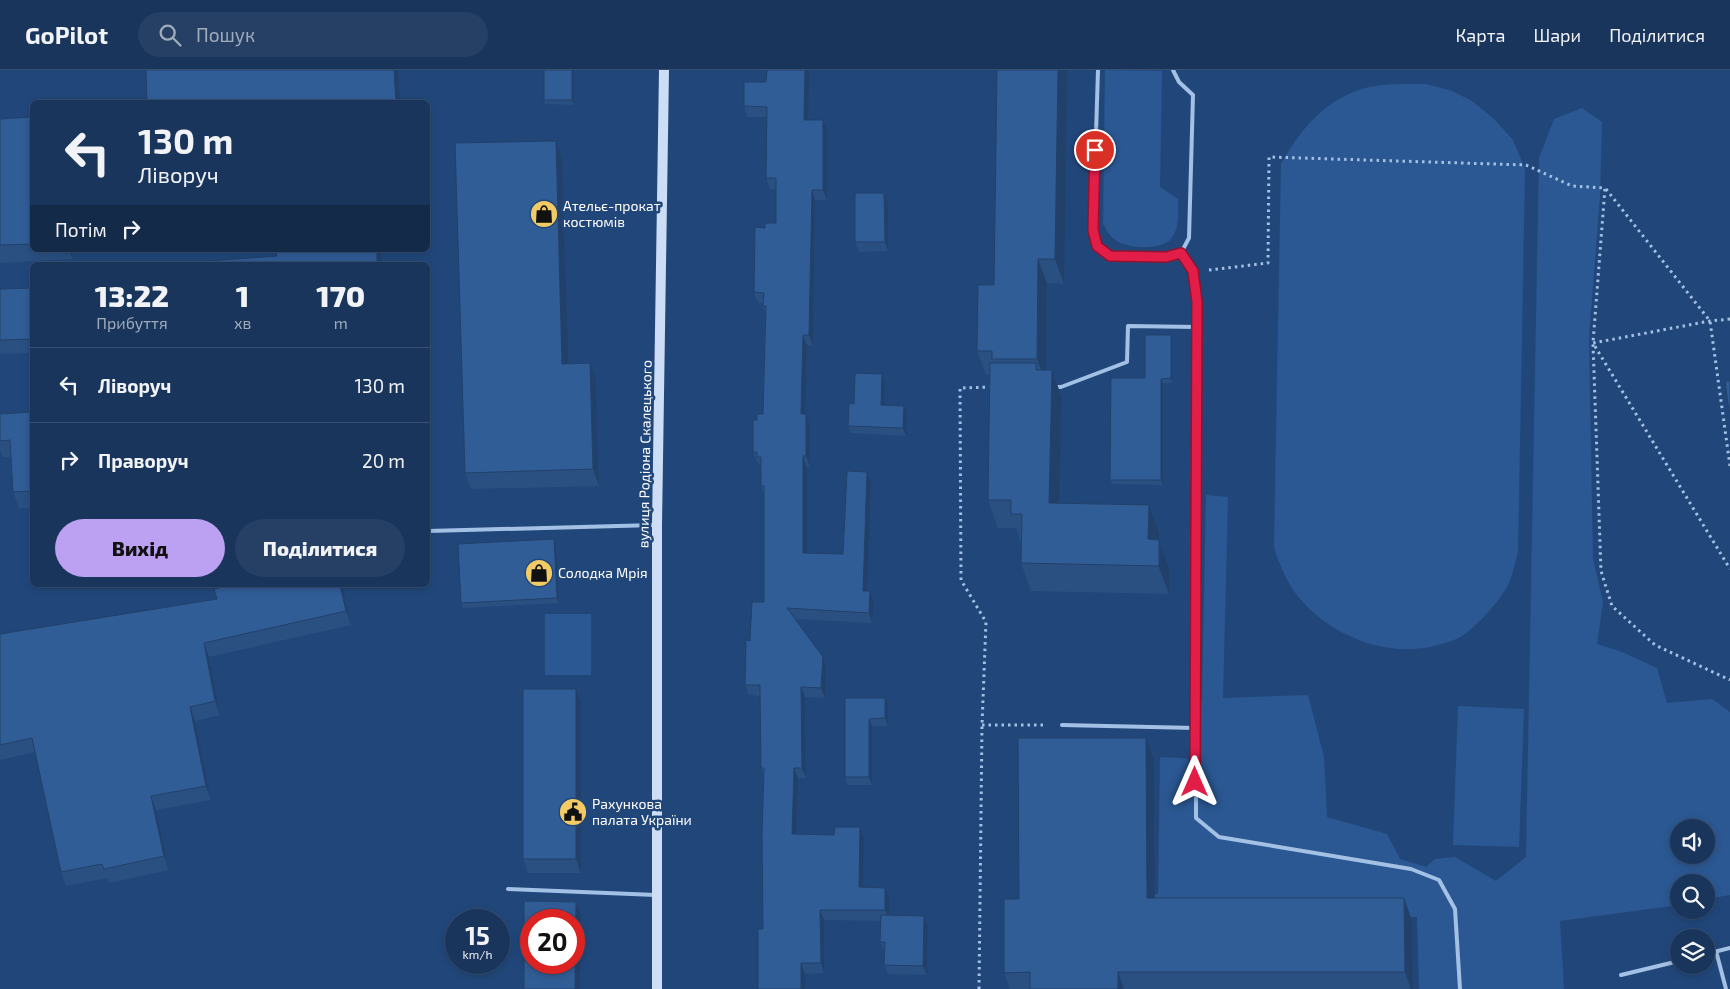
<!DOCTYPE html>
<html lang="uk">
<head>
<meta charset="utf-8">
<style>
  :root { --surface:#19355c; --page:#264065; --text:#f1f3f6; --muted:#9fabbb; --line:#375072; --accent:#bca0f2 }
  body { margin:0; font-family:"Exo 2",sans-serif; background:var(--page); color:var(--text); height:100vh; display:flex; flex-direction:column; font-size:19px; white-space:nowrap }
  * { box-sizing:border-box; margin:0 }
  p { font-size:16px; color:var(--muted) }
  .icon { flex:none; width:28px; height:28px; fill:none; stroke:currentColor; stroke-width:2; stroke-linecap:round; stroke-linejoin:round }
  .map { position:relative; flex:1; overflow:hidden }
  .sheet { position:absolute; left:30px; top:192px; width:400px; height:325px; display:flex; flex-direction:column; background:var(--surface); border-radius:8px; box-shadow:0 2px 8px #0003,0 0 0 1px var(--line) }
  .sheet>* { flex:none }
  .guide { position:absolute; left:30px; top:30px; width:400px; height:152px; border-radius:8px; box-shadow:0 2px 8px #0003,0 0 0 1px var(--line); background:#19355c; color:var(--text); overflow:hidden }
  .fabs { position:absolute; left:1670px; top:749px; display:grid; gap:10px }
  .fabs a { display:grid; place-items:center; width:45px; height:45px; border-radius:50%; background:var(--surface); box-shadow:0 2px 8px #0003,0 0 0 1px var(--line); font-size:25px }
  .speed { position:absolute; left:445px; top:839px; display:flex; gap:10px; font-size:25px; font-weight:700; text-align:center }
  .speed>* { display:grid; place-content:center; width:65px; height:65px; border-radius:50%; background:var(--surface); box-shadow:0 2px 8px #0003,0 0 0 1px var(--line); line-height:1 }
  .speed small { font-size:12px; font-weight:400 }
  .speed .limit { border:8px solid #d22; background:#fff; color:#111 }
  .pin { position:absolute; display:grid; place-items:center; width:42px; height:42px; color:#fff; margin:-21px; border:2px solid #fff; border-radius:50%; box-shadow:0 1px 5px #0007 }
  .me { position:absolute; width:55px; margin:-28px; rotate:0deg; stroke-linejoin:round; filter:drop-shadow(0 0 4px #0008) }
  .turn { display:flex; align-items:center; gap:18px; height:105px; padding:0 25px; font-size:22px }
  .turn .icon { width:65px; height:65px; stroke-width:2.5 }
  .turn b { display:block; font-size:35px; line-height:42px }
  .then { display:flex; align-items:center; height:48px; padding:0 25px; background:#0003; gap:10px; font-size:19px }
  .eta { display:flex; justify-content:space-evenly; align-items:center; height:85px; text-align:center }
  .eta b { font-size:30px; font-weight:800; line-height:35px }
  .button { display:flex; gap:10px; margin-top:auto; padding:10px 25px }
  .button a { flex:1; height:58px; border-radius:30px; background:var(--accent); color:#111; font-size:20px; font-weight:800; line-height:58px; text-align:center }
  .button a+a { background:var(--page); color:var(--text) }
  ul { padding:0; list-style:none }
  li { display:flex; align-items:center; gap:15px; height:75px; padding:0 25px; border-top:1px solid var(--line) }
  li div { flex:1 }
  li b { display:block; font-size:19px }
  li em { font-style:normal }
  header { display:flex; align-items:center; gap:30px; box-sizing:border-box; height:70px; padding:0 25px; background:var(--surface); border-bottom:1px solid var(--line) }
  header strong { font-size:24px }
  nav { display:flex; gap:28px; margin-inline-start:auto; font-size:18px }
  .search { width:350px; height:45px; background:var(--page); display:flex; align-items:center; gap:12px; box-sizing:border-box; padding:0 18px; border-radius:28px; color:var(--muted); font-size:19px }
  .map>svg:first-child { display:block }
  .green { fill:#2b5892; fill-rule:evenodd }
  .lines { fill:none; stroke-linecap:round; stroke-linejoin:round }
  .path { stroke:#a3c0e5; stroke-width:3; stroke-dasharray:2.5 4; stroke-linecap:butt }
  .lane { stroke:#a3c0e5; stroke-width:4 }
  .secondary { stroke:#ccddf5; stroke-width:10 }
  .wall { fill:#2a5082 }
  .shaded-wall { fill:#22416a }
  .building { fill:#315d97; stroke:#22416a; fill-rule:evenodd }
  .route-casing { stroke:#92132f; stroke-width:12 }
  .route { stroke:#e11d48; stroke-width:9 }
  .labels { text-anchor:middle; stroke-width:5; stroke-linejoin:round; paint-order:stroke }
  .poi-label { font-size:14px; fill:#fff; stroke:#21477a; text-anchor:start }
  .street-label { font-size:14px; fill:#fff; stroke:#21477a }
</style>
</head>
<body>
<header>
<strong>GoPilot</strong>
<div class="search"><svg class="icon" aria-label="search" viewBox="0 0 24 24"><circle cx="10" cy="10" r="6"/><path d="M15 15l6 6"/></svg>Пошук</div>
<nav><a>Карта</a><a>Шари</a><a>Поділитися</a></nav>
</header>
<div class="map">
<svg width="1730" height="919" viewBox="0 0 1730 919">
  <rect width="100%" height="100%" fill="#21477a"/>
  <g class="green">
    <path d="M1105 0 1162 1 1160 117 1178 129C1178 142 1180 160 1170 170 1158 181 1122 179 1112 167 1108 164 1106 158 1103 154Z"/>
    <path d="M1426 14 1452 21 1472 31 1494 49 1513 70 1525 99 1518 482C1515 492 1513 505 1508 515 1499 532 1478 555 1462 566 1453 572 1440 574 1430 577 1384 586 1333 566 1302 531 1288 516 1280 496 1274 477L1281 94C1301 59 1324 30 1365 18 1384 13 1406 14 1426 14Z"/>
    <path d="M1582 38 1602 52 1600 126 1589 268 1593 489 1603 532 1597 574 1622 582 1657 598 1667 633 1712 629 1730 642V825L1706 829V812H1679V835L1560 851 1564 919H1419L1417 847H1147L1146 825 1158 824 1160 687 1195 689V632L1202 631 1206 425 1228 427 1223 628 1308 625 1324 687 1327 747 1387 764 1400 789 1426 797 1435 789 1455 787 1496 811 1526 787 1539 88 1554 49ZM1679 758H1706V785H1679Z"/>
    <rect x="545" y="544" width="46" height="61"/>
    <path d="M1458 636 1524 639 1519 777 1453 775Z"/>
  </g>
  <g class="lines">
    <g class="path">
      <path d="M1606 119 1710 251 1730 396"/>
      <path d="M1209 200 1268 193 1269 87 1526 95 1572 116 1605 118 1593 273 1601 501 1612 536 1655 575 1730 610"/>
      <path d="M1730 249 1710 251 1593 273 1730 499"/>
      <path d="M982 655H1047"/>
      <path d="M979 919 982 655 986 552 961 510 960 318 992 317"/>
    </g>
    <g class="lane">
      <path d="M1098 0 1093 160 1097 176 1110 186 1166 187 1181 183 1189 168 1193 25 1179 12 1173 0"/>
      <path d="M1181 183 1193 201 1197 232 1196 748 1219 767 1411 799 1439 810 1455 839 1460 919"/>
      <path d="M1054 317H1061L1127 292 1128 256 1197 257"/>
      <path d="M428 461 655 455"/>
      <path d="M1062 655 1195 658"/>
      <path d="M508 819 656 825"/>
      <path d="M1716 881 1726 919"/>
      <path d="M1706 884 1730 878"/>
      <path d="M1621 905 1679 891"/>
    </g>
    <path class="secondary" d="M657 919V455L664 0"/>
  </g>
  <g class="wall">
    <path d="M544 0H574V35L545 34 544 30Z"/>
    <path d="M997 0 1064 214 1047 213 1046 300H1052L1062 328 1060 433 1149 435 1159 463V470L1169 498V524L1031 521 1021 493V472L1016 458H998L988 430 990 305H986L977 281 994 215Z"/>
    <path d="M744 12 808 50 827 60V130H815L813 276 807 275 805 344H806L810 355V397H807V483L843 484 871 413 867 521H870L874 532 872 553 795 549 826 597 825 628 805 627 806 708H798L796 764 864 768 863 817 889 828V845L928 855 927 905 888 904 884 895 885 881H884L880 872 881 851 824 850V903L805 904V919H758L763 859V705L761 698 760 626 749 625 745 615 750 571 764 532V426L761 416V398L758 392H757L753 382 757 350 763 344 765 241 763 236 764 233H758L754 222 765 158 776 153V119H770L766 108 767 47H747L744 36Z"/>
    <path d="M32 47V180H72L73 189 0 193V49Z"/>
    <path d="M556 71 562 88 568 294 596 310 599 416 471 419 465 403Z"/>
    <path d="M884 123 888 132V181L859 182 855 172Z"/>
    <path d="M32 218V283L0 284V219Z"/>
    <path d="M1171 265 1172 270V313H1163V415L1112 414 1110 410 1145 308Z"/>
    <path d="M882 304 885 312 884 335 907 343 906 366 851 363 848 356 854 334Z"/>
    <path d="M32 342V438H19L13 422 11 387H3L0 380V344Z"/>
    <path d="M554 469 556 474 559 533 463 538 461 533Z"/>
    <path d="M342 515 351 555 209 587 220 645 195 651 211 730 156 740 169 800 109 813 107 808 66 816 61 802 35 682 0 690V564Z"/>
    <path d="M845 628H885L888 635V656H872V715H847L845 707Z"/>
    <path d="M581 632V803H528L523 789Z"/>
    <path d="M1154 690 1155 828H1404L1412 851 1413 919H1010L1004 903 1019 829Z"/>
  </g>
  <g class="shaded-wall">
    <path d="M394 0H398L400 32H396Z"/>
    <path d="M572 0H574V35L572 30Z"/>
    <path d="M805 0H809L808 60 804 50Z"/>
    <path d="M1058 0H1067L1064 214 1055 189Z"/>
    <path d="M823 50 827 60V130L823 120Z"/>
    <path d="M556 71 562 88 569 311 562 294Z"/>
    <path d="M812 120 815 130 813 276 809 265Z"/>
    <path d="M884 123 888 132V181L885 172Z"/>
    <path d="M69 180H72L73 189Z"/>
    <path d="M377 180H381L382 195H377Z"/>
    <path d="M1038 189 1047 213 1046 313 1037 289Z"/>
    <path d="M803 265 807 275 805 355 801 344Z"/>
    <path d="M1171 265 1172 270V313L1171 308Z"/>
    <path d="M590 293 596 310 599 416 593 399Z"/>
    <path d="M1052 300 1062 328 1059 461 1049 433Z"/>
    <path d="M882 304 885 312 884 342 881 335Z"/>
    <path d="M1161 309 1163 313V415L1161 410Z"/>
    <path d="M904 336 907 343 906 366 903 358Z"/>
    <path d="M806 344 810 355V397L806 386Z"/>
    <path d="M803 386 807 397V494L803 483Z"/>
    <path d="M867 402 871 413 867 531 863 521Z"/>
    <path d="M1149 435 1159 463V470L1169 498V524L1148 469Z"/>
    <path d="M554 469 556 474 559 533 557 528Z"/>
    <path d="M340 515H342L351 555 346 541Z"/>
    <path d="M870 521 874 532 872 553 869 543Z"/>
    <path d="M204 573 209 587 220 645 215 631Z"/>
    <path d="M823 587 826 597 825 628 821 618Z"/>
    <path d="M801 617 805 627 806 708 802 698Z"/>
    <path d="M576 619 581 632V803L576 789Z"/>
    <path d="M885 628 888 635V656L885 648Z"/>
    <path d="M190 637 195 651 211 730 206 716Z"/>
    <path d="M869 649 872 656V715L869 707Z"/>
    <path d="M1146 668 1154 690 1155 851 1147 828Z"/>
    <path d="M794 698 798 708 796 775 792 764Z"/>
    <path d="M151 726 156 740 169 800 164 786Z"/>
    <path d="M860 757 864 768 863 828 859 817Z"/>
    <path d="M885 818 889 828V851L885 840Z"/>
    <path d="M1404 828 1412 851 1413 919H1411L1405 902Z"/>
    <path d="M576 832 581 845 580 919H575Z"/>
    <path d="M820 840 824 850V903L821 893Z"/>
    <path d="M924 846 928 855 927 905 923 896Z"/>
    <path d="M801 893 805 904V919H801Z"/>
    <path d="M1118 902 1124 919H1118Z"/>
  </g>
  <g class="building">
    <path d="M146 0H394L396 32H147Z"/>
    <rect x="544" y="0" width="28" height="30"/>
    <path d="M767 0H805L804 50H823V120H812L809 265H803L801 344H806V386H803V483L843 484 847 401 867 402 863 521H870L869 543 787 538 823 587 821 618 801 617 802 698H794L792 764 834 765 835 757H860L859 817 885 818V840H820L821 893H801V919H758V859H763L762 764 764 698H761L760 615H745L746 570 750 571 752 532H764V416H761V387H757V382H753V350H757V344H763L766 236H763L764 223 754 222 755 157 765 158V153H776V108H766L767 37 744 36V12H766Z"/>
    <path d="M997 0H1058L1055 189H1038L1037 289H992V281H977L978 215H994Z"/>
    <path d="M32 47V174L0 175V49Z"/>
    <path d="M556 71 562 294 590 293 593 399 465 403 455 73Z"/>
    <path d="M855 123H884L885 172H855Z"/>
    <path d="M276 180H377V195H153L277 186Z"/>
    <path d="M32 218V269L0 270V219Z"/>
    <path d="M1145 265H1171V308L1161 309V410H1110L1111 308H1145Z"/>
    <path d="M990 293H1036V300H1052L1049 433 1149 435 1148 469 1159 470V496L1021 493 1022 444H1011V430H988Z"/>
    <path d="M855 303 882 304 881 335 904 336 903 358 848 356 849 333 854 334Z"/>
    <path d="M1725 311H1730V341H1729Z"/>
    <path d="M32 342V421L13 422 10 370 0 371V344Z"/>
    <path d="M554 469 557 528 461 533 458 474Z"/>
    <path d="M232 515H340L346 541 204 573 215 631 190 637 206 716 151 726 164 786 104 799 102 794 61 802 32 668 0 675V564L217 529 214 519Z"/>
    <rect x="523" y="619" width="53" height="170"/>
    <path d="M845 628H885V648L869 649V707H845Z"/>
    <path d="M1018 668H1146L1147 828H1404L1405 902H1118V919H1030V902L1004 903V829H1019Z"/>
    <path d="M524 831 576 832 575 919H524ZM531 850H574V892H531Z"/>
    <path d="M881 845 924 846 923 896 884 895 885 872H880Z"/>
  </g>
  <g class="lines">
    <defs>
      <path id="route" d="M1095 80 1093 160 1097 176 1110 186 1166 187 1181 183 1193 201 1197 232 1195 712"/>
    </defs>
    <use href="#route" class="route-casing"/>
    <use href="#route" class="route"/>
  </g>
  <defs>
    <symbol id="shop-disc" viewBox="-11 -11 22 22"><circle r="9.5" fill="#f2cb64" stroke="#21477a"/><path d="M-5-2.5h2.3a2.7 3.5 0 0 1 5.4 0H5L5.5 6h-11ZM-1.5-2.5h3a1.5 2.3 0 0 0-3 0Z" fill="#111"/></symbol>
    <symbol id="civic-disc" viewBox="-11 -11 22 22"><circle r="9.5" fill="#f2cb64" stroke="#21477a"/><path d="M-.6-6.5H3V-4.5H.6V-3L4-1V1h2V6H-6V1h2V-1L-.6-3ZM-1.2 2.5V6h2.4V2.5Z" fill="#111"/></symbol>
  </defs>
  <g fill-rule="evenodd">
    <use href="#shop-disc" x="528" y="128" width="32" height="32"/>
    <use href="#shop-disc" x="523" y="487" width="32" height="32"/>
    <use href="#civic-disc" x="557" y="726" width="32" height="32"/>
  </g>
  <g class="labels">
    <g class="poi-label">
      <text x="563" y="141">Ательє-прокат<tspan x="563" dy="16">костюмів</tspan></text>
      <text x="558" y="508">Солодка Мрія</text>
      <text x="592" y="739">Рахункова<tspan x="592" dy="16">палата України</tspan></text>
    </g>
    <g class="street-label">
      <text transform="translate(645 384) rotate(-89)" y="5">вулиця Родіона Скалецького</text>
    </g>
  </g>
</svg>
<div class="fabs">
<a><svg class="icon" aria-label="sound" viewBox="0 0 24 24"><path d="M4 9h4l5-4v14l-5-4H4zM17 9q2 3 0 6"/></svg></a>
<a><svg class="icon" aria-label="search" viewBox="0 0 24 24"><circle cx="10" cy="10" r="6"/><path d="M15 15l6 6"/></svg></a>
<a><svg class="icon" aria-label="layers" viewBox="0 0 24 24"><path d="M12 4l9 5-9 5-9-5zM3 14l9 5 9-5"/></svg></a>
</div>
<div class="speed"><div>15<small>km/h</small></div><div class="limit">20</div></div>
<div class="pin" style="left:1095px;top:80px;background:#d93025"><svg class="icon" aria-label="arrive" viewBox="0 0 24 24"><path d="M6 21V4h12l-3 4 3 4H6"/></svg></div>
<svg class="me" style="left:1195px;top:712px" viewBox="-20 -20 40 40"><path d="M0-17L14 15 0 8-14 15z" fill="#e11d48" stroke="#fff" stroke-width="4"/></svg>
<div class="guide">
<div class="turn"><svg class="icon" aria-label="left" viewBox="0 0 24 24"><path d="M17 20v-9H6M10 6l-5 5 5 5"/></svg><div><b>130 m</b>Ліворуч</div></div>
<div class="then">Потім<svg class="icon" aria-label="right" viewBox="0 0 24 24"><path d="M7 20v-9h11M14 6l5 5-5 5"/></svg></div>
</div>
<section class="sheet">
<div class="eta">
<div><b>13:22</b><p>Прибуття</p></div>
<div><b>1</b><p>хв</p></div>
<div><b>170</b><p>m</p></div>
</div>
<ul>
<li><svg class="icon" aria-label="left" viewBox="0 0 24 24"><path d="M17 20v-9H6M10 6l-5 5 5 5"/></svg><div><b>Ліворуч</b></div><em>130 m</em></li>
<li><svg class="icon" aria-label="right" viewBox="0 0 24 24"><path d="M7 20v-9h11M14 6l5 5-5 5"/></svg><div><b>Праворуч</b></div><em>20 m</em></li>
</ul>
<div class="button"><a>Вихід</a><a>Поділитися</a></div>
</section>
</div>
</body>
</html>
